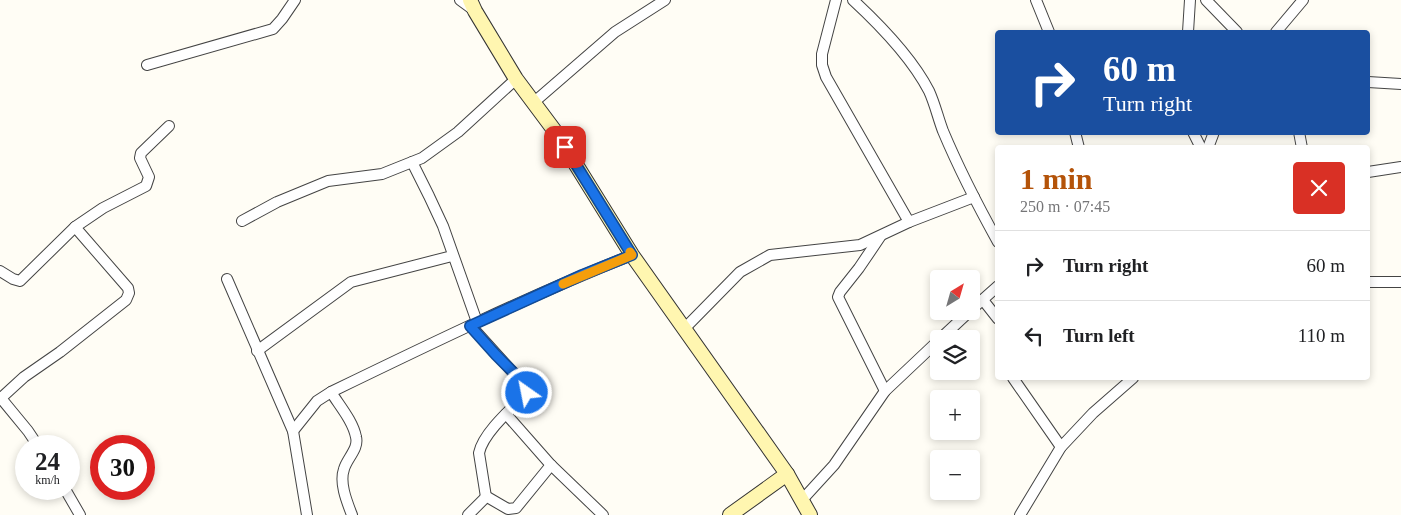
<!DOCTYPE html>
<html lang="en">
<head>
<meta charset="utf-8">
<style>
  :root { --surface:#fff; --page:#f6f6f6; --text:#202124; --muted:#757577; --line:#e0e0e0; --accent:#b45309 }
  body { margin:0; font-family:Georgia,serif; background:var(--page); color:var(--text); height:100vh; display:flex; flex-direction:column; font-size:19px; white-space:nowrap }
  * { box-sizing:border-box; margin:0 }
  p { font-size:16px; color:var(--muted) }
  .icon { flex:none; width:28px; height:28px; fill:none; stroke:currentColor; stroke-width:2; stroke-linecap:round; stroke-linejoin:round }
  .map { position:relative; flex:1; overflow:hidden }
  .drawer { position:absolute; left:995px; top:145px; width:375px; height:235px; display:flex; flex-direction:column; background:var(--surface); border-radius:5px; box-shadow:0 2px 8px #0003 }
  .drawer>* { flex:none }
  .banner { position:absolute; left:995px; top:30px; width:375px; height:105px; border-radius:5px; box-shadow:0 2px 8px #0003; background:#1a4fa0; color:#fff; overflow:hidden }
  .needle { width:32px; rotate:37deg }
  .controls { position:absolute; left:930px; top:270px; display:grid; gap:10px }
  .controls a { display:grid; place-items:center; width:50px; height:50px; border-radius:5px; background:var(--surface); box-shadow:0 2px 8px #0003; font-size:25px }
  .speed { position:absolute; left:15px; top:435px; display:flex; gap:10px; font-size:25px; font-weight:700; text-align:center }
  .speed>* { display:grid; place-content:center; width:65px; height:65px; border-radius:50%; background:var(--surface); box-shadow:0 2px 8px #0003; line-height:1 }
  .speed small { font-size:12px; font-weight:400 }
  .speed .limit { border:8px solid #d22; background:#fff; color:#111 }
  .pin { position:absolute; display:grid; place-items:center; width:42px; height:42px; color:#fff; margin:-21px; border-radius:10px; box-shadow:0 2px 8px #0006 }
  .me { position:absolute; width:55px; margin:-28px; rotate:327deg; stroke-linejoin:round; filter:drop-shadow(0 0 4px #0008) }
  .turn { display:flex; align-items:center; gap:18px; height:105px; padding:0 25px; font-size:22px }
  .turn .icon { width:65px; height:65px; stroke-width:2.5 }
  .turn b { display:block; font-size:35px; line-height:42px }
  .round { display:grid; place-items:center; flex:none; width:52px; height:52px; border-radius:5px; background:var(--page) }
  .headline { display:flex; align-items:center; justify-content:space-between; height:85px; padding:0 25px }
  h1 { font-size:30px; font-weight:700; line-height:38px; color:var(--accent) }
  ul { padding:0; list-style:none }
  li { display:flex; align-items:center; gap:15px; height:70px; padding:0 25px; border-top:1px solid var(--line) }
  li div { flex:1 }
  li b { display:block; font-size:19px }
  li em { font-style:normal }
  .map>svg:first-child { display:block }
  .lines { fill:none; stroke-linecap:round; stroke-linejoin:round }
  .street-casing { stroke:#444; stroke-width:12 }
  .secondary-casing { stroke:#333; stroke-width:16 }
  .street { stroke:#fff; stroke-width:10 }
  .secondary { stroke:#fff6b0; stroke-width:14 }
  .route-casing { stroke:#114b97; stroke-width:12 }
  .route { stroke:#1a73e8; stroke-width:9 }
  .slow { stroke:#f59e0b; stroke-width:9 }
</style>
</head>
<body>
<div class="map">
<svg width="1401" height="515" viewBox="0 0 1401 515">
  <rect width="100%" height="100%" fill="#fffdf5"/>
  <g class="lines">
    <defs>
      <g id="street">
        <path d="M460 0 475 11"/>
        <path d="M836 0 822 54V65L826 77 909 222"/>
        <path d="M853 0C880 25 912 58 929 91 935 104 938 118 943 131 959 169 978 206 998 242"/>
        <path d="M1036 0 1049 32"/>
        <path d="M1206 0 1237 32"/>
        <path d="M1188 32 1190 0"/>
        <path d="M1276 32 1303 0"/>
        <path d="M147 65 273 29 282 19 295 0"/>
        <path d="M1368 82 1401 84"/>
        <path d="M533 103 615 32 665 0"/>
        <path d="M1075 132 1079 148"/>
        <path d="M1193 132 1201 148"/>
        <path d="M1299 132 1302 148"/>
        <path d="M1208 148 1214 132"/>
        <path d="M412 162 429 196 443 226 477 322"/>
        <path d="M1368 172 1401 167"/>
        <path d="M242 221 277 202 328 181 382 174 422 158 458 132 516 79"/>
        <path d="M880 237 859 268 840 292 838 297 885 391"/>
        <path d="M0 271 13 279 20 281 75 227 103 208 146 186 149 177 140 158 141 153 169 126"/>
        <path d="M227 279 293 431 307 515"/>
        <path d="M1368 282H1401"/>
        <path d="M983 300 998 319"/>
        <path d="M971 310 998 286"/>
        <path d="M471 326 528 389 527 393C512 408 483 433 479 453L486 497"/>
        <path d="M685 328 740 272 770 255 860 245 909 222 974 197"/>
        <path d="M940 339 970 311"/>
        <path d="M257 351 351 282 452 256"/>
        <path d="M1013 378 1061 447"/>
        <path d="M331 392C339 405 353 421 356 437 359 449 347 458 344 469 339 483 347 502 352 515"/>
        <path d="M0 397 28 431 38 446"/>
        <path d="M1 398 24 377 60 352 126 300 129 293 128 288 75 227"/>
        <path d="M506 414 550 464 603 515"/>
        <path d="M293 431 317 401 331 392C430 344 529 296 632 255"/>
        <path d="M65 489 80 515"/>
        <path d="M802 500 834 465 885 391 939 340"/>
        <path d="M468 515 486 497 489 498 508 509 516 508 551 465"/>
        <path d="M1020 515 1061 447 1093 413 1133 378"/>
      </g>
      <g id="secondary">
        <path d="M470 0 475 11 516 79 557 134 632 255 787 474 810 515"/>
        <path d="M730 515 787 474"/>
      </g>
    </defs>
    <use href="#street" class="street-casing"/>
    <use href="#secondary" class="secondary-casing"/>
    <use href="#street" class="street"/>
    <use href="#secondary" class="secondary"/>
  </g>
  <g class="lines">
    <defs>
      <path id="route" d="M527 393V386L496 355 470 326 582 275 632 255 565 147"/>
    </defs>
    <use href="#route" class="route-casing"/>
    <use href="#route" class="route"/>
    <path class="slow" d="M563 284 632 255 630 252"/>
  </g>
</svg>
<div class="controls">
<a><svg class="needle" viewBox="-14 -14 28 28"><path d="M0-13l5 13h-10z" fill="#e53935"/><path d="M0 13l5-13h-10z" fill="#757577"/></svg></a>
<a><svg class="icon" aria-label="layers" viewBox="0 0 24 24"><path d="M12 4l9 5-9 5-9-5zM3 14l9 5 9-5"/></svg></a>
<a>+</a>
<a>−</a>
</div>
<div class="speed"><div>24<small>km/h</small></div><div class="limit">30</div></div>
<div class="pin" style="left:565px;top:147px;background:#d93025"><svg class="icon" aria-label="arrive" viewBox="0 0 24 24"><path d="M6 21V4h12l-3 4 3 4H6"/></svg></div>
<svg class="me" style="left:527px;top:393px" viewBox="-20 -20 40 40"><circle r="17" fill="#1a73e8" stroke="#fff" stroke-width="3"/><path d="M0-11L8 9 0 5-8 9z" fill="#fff"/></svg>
<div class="banner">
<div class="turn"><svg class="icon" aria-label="right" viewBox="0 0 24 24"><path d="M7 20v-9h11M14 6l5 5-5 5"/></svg><div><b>60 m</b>Turn right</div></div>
</div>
<section class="drawer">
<div class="headline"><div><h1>1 min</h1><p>250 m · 07:45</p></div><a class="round" style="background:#d93025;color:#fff"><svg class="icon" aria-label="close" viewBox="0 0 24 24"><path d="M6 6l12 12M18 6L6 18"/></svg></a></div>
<ul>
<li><svg class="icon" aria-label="right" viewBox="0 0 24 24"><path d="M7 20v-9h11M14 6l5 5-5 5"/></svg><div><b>Turn right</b></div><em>60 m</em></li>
<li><svg class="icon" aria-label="left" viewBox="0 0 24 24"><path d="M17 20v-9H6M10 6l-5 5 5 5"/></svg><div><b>Turn left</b></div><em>110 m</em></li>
</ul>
</section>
</div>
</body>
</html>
